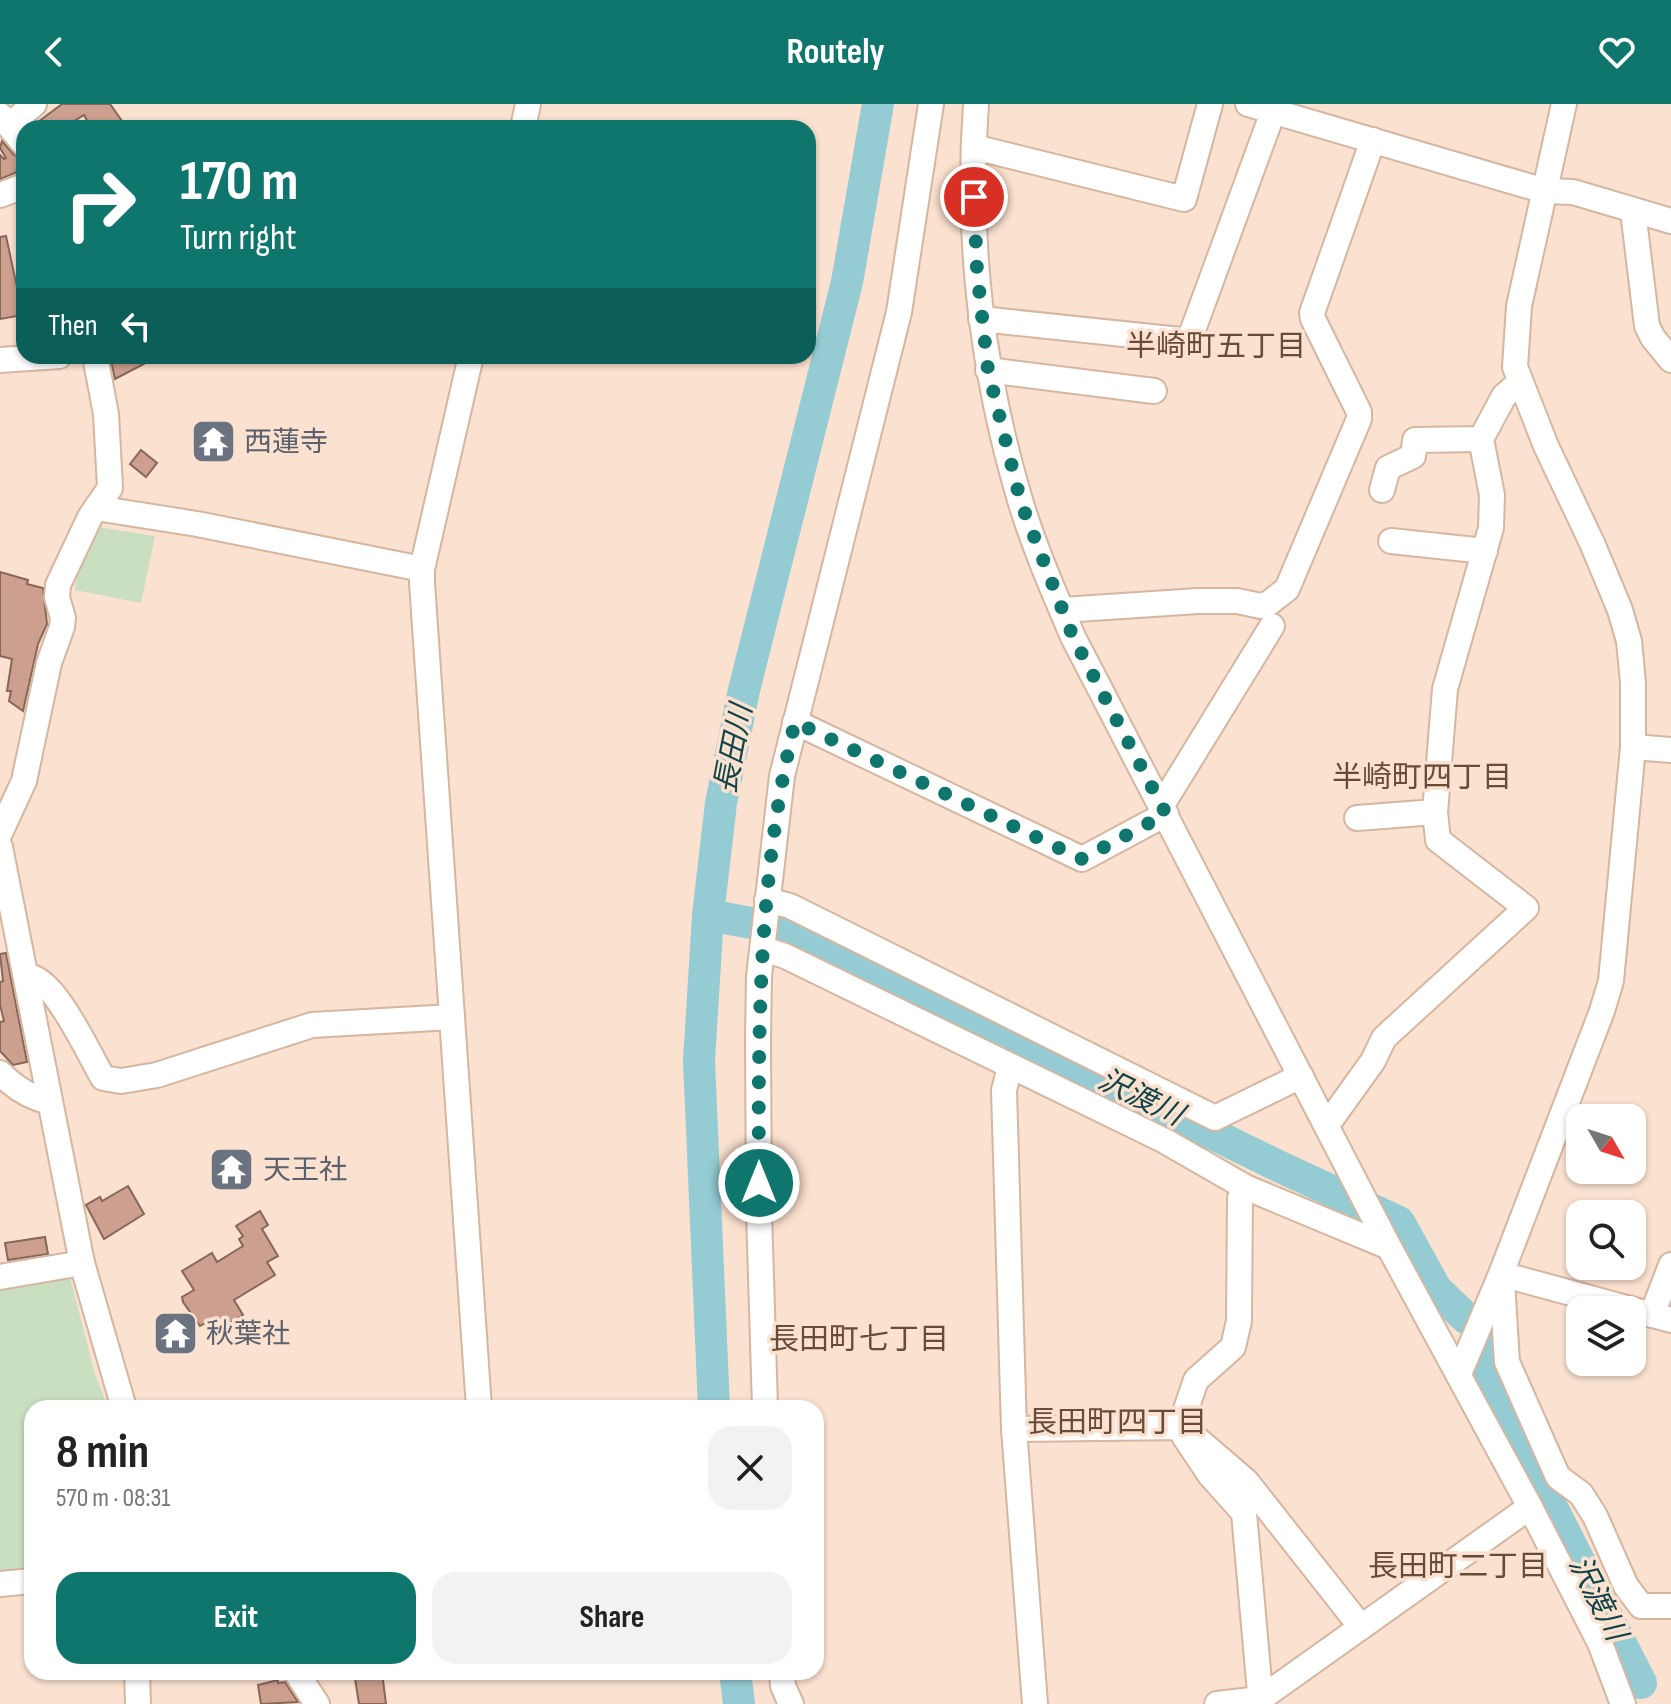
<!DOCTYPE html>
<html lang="en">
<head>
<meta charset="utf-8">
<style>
  :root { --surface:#fff; --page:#f2f2f2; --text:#222; --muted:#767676; --accent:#0f766e }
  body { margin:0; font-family:"Sofia Sans Condensed","Noto Sans JP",sans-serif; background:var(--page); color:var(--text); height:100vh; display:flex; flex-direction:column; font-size:30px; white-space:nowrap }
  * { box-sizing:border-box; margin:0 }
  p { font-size:26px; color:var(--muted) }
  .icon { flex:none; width:44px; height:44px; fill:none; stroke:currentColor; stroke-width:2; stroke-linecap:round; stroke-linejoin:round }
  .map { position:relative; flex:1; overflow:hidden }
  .sheet { position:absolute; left:24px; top:1296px; width:800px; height:280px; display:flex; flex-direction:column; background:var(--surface); border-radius:24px; box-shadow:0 2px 6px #0004 }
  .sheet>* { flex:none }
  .guide { position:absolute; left:16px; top:16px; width:800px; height:244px; border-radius:24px; box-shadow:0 2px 6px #0004; background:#0f766e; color:#fff; overflow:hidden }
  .needle { width:52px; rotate:129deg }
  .buttons { position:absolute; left:1566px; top:1000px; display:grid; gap:16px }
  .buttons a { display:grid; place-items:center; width:80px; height:80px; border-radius:16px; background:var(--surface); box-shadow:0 2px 6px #0004; font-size:40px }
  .pin { position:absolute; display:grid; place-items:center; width:68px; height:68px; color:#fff; margin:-34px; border:4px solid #fff; border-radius:50%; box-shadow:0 2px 8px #0007 }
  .me { position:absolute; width:88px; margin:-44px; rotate:0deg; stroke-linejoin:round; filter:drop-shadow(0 0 6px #0008) }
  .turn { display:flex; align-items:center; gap:28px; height:168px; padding:0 32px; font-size:36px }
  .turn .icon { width:104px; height:104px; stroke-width:2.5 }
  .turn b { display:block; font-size:56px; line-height:68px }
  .then { display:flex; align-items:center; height:76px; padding:0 32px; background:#0003; gap:16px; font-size:30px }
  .round { display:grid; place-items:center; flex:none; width:84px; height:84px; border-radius:24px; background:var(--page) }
  .headline { display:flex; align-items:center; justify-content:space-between; height:136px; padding:0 32px }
  h1 { font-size:48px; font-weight:700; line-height:60px }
  .button { display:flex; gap:16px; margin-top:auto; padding:16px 32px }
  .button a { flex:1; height:92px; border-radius:24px; background:var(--accent); color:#fff; font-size:32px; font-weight:700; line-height:92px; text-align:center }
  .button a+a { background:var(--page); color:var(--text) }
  header { display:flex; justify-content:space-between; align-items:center; height:104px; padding:0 32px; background:var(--accent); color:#fff; font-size:36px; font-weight:700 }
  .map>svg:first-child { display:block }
  .green { fill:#c9dfc0 }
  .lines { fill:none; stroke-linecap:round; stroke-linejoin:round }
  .river { stroke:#95ccd4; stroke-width:32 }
  .building { fill:#cc9f8e; stroke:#88675b; stroke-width:2 }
  .minor-casing { stroke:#d5b6a1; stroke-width:28 }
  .minor { stroke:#fff; stroke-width:24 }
  .route { stroke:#0f766e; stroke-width:14; stroke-dasharray:0 25.2 }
  .labels { text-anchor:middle; stroke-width:7; stroke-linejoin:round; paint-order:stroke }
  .worship-label { font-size:28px; fill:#5b616d; stroke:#fbe1cf; text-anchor:start }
  .neighbourhood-label { font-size:30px; fill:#674c39; stroke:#fbe1cf }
  .water-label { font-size:30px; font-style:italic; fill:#12454b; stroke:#fbe1cf }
</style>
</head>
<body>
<header><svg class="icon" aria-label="back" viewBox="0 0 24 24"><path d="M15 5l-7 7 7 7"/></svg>Routely<svg class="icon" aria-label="heart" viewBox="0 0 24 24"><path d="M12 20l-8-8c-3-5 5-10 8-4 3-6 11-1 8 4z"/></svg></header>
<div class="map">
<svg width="1671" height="1600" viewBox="0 0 1671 1600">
  <rect width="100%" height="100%" fill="#fbe1cf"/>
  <g class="green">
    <path d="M98 423 155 432 141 499 75 486 77 467Z"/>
    <path d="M69 1169 94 1267 108 1304H32V1464L0 1467V1181Z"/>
  </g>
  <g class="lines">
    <g class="river">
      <path d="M708 811 751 819"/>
      <path d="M776 821 790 822 1272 1059 1399 1118 1436 1185 1466 1214"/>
      <path d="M1479 1234 1496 1293 1641 1579"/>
      <path d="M714 1304 699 957 708 811 721 699 744 586 847 178 878 0"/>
      <path d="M735 1568 739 1600"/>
    </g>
  </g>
  <g class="building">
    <path d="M62 0H110L127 24H91L84 11 63 24H30Z"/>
    <path d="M2 37 13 50 24 55V60L15 69 0 75V51L4 55 6 54 0 44Z"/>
    <path d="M6 132 23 211 0 215V133Z"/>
    <path d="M110 252H159L115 275Z"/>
    <path d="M141 346 157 359 146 373 130 360Z"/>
    <path d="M0 468 28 476 27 480 43 484 47 520 38 540 23 607 9 597 11 587H7L12 555 0 552Z"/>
    <path d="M6 849 27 958 13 961 0 947V918L4 917 0 901V878L3 877 0 850Z"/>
    <path d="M128 1082 144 1110 104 1135 86 1101 100 1093 102 1097Z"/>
    <path d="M260 1107 268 1121 262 1125 278 1152 267 1158 275 1171 234 1196 243 1211 223 1223 216 1213 200 1222 183 1198 182 1193 194 1186 182 1167 212 1149 217 1158 243 1142 239 1135 243 1132 236 1122Z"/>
    <path d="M45 1133 48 1150 8 1156 5 1139Z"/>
    <path d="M354 1568H382L386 1600H359Z"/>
    <path d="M278 1576V1579L285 1578 298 1598 261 1600 258 1581Z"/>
  </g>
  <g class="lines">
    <defs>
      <g id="minor">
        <path d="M976 0C966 133 982 269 1020 396 1034 443 1054 488 1073 533L1389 1143 1530 1403 1600 1539 1623 1600"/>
        <path d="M1248 0 1545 87 1573 88 1671 117"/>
        <path d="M0 11 24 40"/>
        <path d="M10 21 34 0"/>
        <path d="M523 24 528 0"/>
        <path d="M974 43 1184 95 1210 0"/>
        <path d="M0 91 24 82"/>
        <path d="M1633 107 1647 222 1653 234 1671 256"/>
        <path d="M981 215 1180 236 1190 234 1273 8"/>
        <path d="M471 252 422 465V479L479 1304"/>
        <path d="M0 256 59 252"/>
        <path d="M988 266 1154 287"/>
        <path d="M1382 386 1388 364 1413 352 1415 336 1481 335 1504 292 1520 278"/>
        <path d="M96 404 197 420 422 465"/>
        <path d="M1391 437 1485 447"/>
        <path d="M1062 506 1198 497H1237L1261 502 1269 499 1287 485 1359 315V308L1313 215 1312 209 1373 36"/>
        <path d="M795 618 1082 755 1166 710"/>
        <path d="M1633 643 1671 646"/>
        <path d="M1162 701 1272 522"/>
        <path d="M1357 714 1435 708"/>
        <path d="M0 729 24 677 49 559 62 523 63 514 57 493 58 481 90 413 110 384 106 310 95 252"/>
        <path d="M0 743 82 1159 124 1304"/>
        <path d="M767 796 790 802 1215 1014 1301 972"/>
        <path d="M763 845 785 852 1165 1037 1245 1083 1389 1143"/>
        <path d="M26 873C52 868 90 952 103 974L121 977 157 971 312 921 452 913"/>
        <path d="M1010 963 1004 986 1014 1325 1035 1600"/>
        <path d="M0 969C14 983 30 994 50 998"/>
        <path d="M1327 1021 1373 957 1384 934 1526 804 1438 736 1435 708 1445 585 1491 424 1492 391 1481 335"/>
        <path d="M1245 1083 1240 1094 1239 1217 1233 1243 1196 1276 1182 1317 1184 1332 1210 1371 1244 1409 1261 1600"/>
        <path d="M1501 1170 1671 1216"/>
        <path d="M0 1173 82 1159"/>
        <path d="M1502 1177 1507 1258 1558 1373 1581 1390 1595 1412 1626 1482 1641 1502H1671"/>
        <path d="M1652 1211 1671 1161"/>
        <path d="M1459 1270 1501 1170 1602 907 1611 877 1633 643V579L1629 537 1620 506 1592 439 1546 342 1515 263 1519 202 1564 0"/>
        <path d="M765 1304 759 1108 758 935 759 872 782 672 899 208 931 0"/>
        <path d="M1014 1325 1183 1323 1246 1377 1361 1523"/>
        <path d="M0 1480 32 1477"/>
        <path d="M137 1568 138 1600"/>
        <path d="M296 1568 317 1600"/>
        <path d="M782 1568 783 1582 791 1600"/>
        <path d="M1217 1600 1260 1595 1530 1403"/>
      </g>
    </defs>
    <use href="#minor" class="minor-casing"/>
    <use href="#minor" class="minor"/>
  </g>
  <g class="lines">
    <path class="route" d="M759 1079C758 925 758 769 795 618L1082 755 1166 710 1073 533 1021 399 988 266 977 167 974 93"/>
  </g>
  <defs>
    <symbol id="temple-square" viewBox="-11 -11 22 22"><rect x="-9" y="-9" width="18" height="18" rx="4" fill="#6b7280" stroke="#fbe1cf"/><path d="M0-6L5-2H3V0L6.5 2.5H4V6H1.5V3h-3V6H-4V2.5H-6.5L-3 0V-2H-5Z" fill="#fff"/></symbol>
  </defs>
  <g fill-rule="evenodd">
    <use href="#temple-square" x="188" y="312" width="51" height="51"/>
    <use href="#temple-square" x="206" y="1040" width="51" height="51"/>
    <use href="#temple-square" x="150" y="1204" width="51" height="51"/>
  </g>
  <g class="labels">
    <g class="worship-label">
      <text x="244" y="347">西蓮寺</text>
      <text x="263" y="1075">天王社</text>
      <text x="206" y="1239">秋葉社</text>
    </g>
    <g class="neighbourhood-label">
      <text x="1216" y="252">半崎町五丁目</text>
      <text x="1422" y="683">半崎町四丁目</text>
      <text x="859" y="1245">長田町七丁目</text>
      <text x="1117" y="1328">長田町四丁目</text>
      <text x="1458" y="1472">長田町二丁目</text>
    </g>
    <g class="water-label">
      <text transform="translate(733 645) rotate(-79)" y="10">長田川</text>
      <text transform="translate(1141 993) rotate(26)" y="10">沢渡川</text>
      <text transform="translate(1598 1494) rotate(63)" y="10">沢渡川</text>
    </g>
  </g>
</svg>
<div class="buttons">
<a><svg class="needle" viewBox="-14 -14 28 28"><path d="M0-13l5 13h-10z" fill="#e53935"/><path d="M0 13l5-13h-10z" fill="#767676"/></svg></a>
<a><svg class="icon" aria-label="search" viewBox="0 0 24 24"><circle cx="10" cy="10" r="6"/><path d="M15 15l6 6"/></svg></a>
<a><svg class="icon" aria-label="layers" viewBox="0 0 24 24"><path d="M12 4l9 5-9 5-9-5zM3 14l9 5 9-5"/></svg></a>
</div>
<div class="pin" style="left:974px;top:93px;background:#d93025"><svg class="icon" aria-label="arrive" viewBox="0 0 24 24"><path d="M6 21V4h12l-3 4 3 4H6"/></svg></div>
<svg class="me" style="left:759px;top:1079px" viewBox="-20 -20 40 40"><circle r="17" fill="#0f766e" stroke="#fff" stroke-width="3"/><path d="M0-11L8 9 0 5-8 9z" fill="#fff"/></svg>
<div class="guide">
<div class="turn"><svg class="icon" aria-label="right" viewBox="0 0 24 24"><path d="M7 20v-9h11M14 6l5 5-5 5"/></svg><div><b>170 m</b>Turn right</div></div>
<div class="then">Then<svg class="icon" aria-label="left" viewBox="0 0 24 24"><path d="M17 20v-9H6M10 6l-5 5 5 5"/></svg></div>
</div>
<section class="sheet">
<div class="headline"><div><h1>8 min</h1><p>570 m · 08:31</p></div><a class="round"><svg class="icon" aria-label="close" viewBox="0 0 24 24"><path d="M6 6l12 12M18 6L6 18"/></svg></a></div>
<div class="button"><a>Exit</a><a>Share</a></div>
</section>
</div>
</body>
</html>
